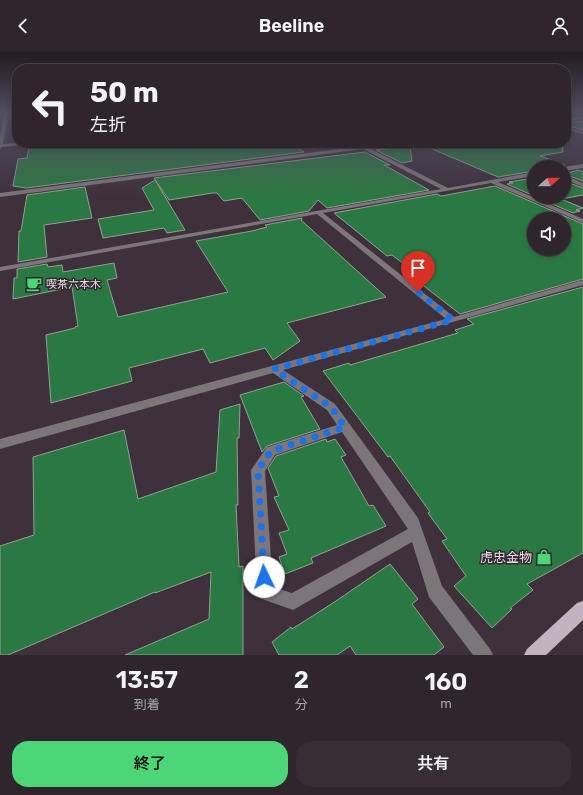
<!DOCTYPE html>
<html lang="ja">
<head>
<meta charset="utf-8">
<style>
  :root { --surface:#2e252d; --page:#362d35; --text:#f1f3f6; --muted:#a7a5aa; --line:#494249; --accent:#4cd677 }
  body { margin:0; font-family:Rubik,"Noto Sans JP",sans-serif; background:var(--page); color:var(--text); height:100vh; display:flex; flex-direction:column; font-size:15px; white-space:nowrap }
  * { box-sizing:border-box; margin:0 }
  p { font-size:13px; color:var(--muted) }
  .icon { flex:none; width:22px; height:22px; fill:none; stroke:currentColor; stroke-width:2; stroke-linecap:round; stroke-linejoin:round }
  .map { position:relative; height:603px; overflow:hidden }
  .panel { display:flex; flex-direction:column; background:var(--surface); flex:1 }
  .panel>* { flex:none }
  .banner { position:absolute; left:12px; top:12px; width:559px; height:84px; border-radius:16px; box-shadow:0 2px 6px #0003,0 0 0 1px var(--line); background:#2e252d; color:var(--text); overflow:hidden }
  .needle { width:26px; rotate:69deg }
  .tools { position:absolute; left:527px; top:108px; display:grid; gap:8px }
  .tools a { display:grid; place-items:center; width:44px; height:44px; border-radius:50%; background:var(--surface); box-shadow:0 2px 6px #0003,0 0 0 1px var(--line); font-size:20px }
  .pin { position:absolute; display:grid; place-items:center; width:34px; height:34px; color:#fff; margin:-41px -17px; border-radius:50% 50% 50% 0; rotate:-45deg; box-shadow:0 0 4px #0007 }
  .pin .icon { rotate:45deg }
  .me { position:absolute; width:44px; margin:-22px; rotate:357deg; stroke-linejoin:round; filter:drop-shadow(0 0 3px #0008) }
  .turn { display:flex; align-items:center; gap:14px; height:84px; padding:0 12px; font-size:18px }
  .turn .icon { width:52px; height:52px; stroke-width:2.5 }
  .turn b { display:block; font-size:28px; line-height:34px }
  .eta { display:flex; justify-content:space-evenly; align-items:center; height:68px; text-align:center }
  .eta b { font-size:24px; font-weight:600; line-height:28px }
  .primary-button { display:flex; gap:8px; margin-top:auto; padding:8px 12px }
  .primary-button a { flex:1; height:46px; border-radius:16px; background:var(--accent); color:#111; font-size:16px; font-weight:600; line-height:46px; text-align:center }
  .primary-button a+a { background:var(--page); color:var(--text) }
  header { display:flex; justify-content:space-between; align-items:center; height:52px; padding:0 12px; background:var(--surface); font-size:18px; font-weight:600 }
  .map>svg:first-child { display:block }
  .building { fill:#2b7942; stroke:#92a194; fill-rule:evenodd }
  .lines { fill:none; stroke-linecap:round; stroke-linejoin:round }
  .minor { fill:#7c757a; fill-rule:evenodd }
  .major { fill:#c1b3bf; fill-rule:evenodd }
  .route { stroke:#1a73e8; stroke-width:7; stroke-dasharray:0 12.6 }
  .labels { text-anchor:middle; stroke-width:3; stroke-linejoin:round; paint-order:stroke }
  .poi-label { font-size:11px; fill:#e5dde4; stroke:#342731; text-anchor:start }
  .near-poi-label { font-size:13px; fill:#e5dde4; stroke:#342731; text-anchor:end }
</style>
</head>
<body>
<header><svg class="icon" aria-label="back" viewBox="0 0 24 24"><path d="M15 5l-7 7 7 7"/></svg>Beeline<svg class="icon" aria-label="person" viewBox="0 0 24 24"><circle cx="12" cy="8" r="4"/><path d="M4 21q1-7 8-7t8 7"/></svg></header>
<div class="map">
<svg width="583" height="603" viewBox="0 0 583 603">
  <rect width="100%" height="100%" fill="#3e313c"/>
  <g class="building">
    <path d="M583 69V78L570 74 567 70Z"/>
    <path d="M72 91H274L282 96 295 95 304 100 26 136 13 134 18 107 27 106 29 95Z"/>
    <path d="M418 91H562L563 100 540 104 565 113 562 115H534V119L498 125Z"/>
    <path d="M410 94 412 109 402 111 376 98Z"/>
    <path d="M365 100 390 113H384L429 138 327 156 318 148 309 159 260 168 242 146 224 149 217 141H212L169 148 154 126Z"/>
    <path d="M579 118 583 120V129L564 122Z"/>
    <path d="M534 126V144L507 132 513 131 509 130Z"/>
    <path d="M155 128 185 178 167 181 164 176 103 186 98 167 154 158 142 136Z"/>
    <path d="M564 129 583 136V143L561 147 583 156 576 158 580 159 573 161 536 145H564Z"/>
    <path d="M495 134 583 172V227L460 262 420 231 426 229 392 203 387 204 334 161 437 142 441 144ZM534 167H564V197H534Z"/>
    <path d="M85 135 92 166 44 173 47 205 18 210 19 179H21L27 143Z"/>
    <path d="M302 166 301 168 386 245 287 271 300 289 273 308 265 296 210 311 203 297 129 316 132 329 51 351 46 283 75 276V275L78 274 72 235 13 247 14 226H17V217L47 212 48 215 62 213 63 220 114 211 117 226 107 228 118 265 228 240 196 189 252 179 267 175 265 173Z"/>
    <path d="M583 235V501L527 532 533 538 510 556 512 557 492 576 454 534 466 524 442 489 447 487 428 461 430 460 390 404 388 405 323 319 349 311 350 313 458 281 455 278 474 272 467 267Z"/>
    <path d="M284 330 304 344 301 345 320 377 267 394 262 400 240 343Z"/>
    <path d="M240 352 239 386H237L238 453H236L239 515 243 514V603H125L209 567 211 520 155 541V540L8 603H0V494L34 483 33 405 124 378 138 447 216 420 220 358Z"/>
    <path d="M326 387 327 390 335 387 346 403 341 405 369 454 373 453 386 474 311 506 313 511 285 522 279 505 287 502 279 481 289 478 274 445 279 444 268 416 276 404Z"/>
    <path d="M390 512 418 547 412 552 444 595 434 603H356L350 594 337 603H279L272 590 291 575 292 577 333 551Z"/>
  </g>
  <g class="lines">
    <g class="minor">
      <path d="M4 61H8L3 92 17 91 30 92 2 95 0 97V84Z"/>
      <path d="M583 65V67L566 69V67Z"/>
      <path d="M566 75 583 80V82L566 77Z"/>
      <path d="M385 91H397L369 96 448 136 534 120V124L498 130 583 167V171L581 170 491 131 323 161 454 265 583 228V233L283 318 335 352 418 466 442 534 490 597 493 603H473L429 545 412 490 293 558 259 546 257 540 251 418 267 395 337 373 327 358 273 321 0 397V387L446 267 317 162 0 219V215L441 137 363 97 0 145V141ZM342 380 408 477 292 541 273 535 265 419 275 403Z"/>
      <path d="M583 112V116L564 119V115Z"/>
      <path d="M564 123 583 131V135L564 127Z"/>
    </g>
    <path class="major" d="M583 549V568L546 603H524L527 597 577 551Z"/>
  </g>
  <linearGradient id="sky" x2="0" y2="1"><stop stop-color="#221b21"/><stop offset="0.42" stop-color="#524e61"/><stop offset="1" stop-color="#524e61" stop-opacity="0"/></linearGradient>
  <rect width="583" height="145" fill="url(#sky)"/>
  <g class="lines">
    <path class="route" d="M264 525 258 418 271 399 345 375 331 355 274 317 453 268 418 240"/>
  </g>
  <defs>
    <symbol id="cafe-bare" viewBox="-9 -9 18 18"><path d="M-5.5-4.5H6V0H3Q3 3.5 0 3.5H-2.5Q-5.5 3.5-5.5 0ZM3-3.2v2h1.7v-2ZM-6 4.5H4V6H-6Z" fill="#4cd677" stroke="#342731" stroke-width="2.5" paint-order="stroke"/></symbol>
    <symbol id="shop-bare" viewBox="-9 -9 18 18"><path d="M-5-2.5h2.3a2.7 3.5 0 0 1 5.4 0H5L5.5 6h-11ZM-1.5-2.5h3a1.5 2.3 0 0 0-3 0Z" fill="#4cd677" stroke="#342731" stroke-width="2.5" paint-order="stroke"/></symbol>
  </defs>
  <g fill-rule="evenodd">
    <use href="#cafe-bare" x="23" y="221" width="22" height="22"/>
    <use href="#shop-bare" x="533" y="494" width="22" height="22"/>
  </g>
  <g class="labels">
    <g class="poi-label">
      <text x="46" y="236">喫茶六本木</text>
    </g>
    <g class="near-poi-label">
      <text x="532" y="510">虎忠金物</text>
    </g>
  </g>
</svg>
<div class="tools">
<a><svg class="needle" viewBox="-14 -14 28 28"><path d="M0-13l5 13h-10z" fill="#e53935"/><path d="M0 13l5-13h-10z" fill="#a7a5aa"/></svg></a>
<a><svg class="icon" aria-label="sound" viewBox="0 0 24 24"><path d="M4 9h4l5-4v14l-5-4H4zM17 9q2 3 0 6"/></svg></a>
</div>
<div class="pin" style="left:418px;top:240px;background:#d93025"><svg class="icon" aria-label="arrive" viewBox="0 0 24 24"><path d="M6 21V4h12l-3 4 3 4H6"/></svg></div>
<svg class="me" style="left:264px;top:525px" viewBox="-20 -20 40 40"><circle r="19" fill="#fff"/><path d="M0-13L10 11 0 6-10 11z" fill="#1a73e8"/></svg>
<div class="banner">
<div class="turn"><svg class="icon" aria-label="left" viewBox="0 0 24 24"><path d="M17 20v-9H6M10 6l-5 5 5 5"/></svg><div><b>50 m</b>左折</div></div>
</div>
</div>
<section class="panel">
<div class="eta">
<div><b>13:57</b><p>到着</p></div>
<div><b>2</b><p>分</p></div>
<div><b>160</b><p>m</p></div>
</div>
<div class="primary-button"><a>終了</a><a>共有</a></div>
</section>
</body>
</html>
